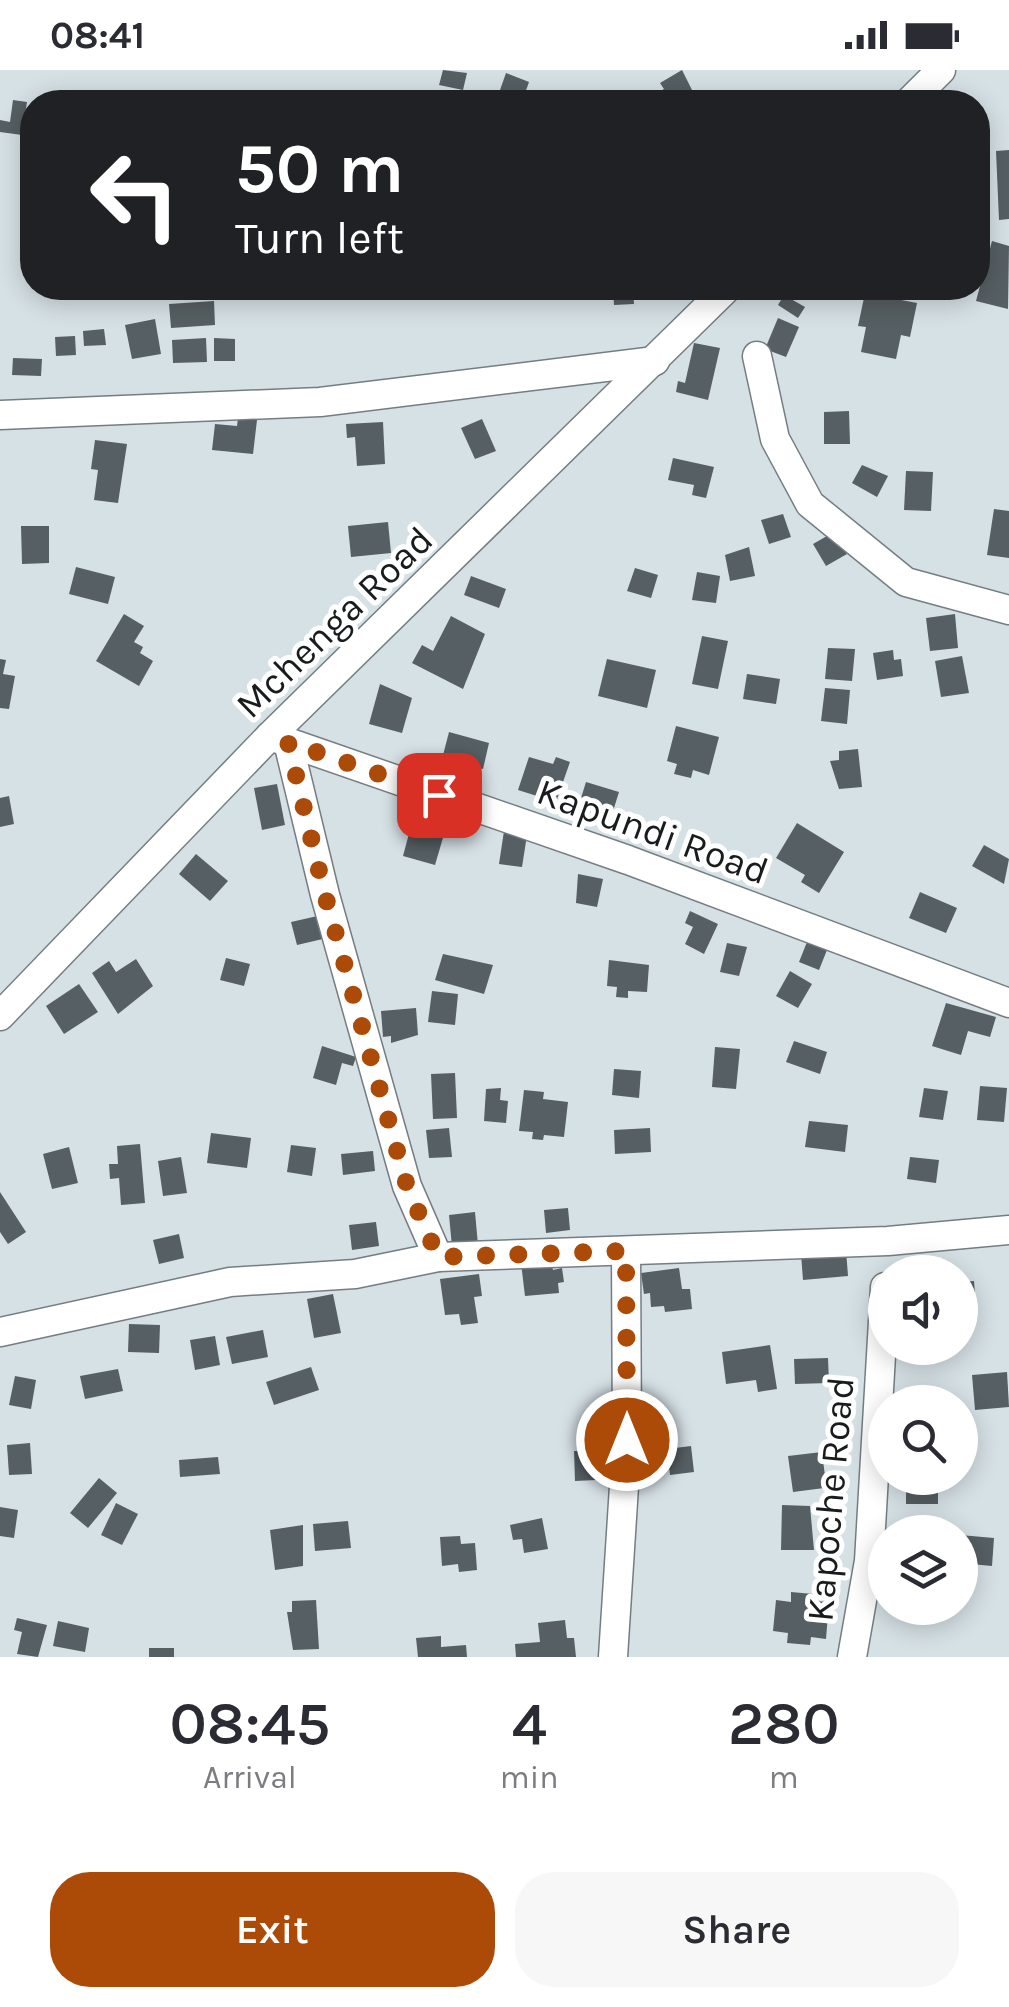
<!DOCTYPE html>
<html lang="en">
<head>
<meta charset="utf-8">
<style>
  :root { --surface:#fff; --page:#f7f7f7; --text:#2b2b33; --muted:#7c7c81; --accent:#ac4a08 }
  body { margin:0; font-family:Karla,sans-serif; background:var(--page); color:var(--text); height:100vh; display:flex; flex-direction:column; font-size:38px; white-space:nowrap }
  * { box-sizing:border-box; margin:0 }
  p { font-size:32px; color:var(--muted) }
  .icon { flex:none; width:55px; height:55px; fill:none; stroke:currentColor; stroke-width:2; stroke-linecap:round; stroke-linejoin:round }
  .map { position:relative; height:1587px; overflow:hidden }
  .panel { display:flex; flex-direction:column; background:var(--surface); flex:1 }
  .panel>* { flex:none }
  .guide { position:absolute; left:20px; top:20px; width:970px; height:210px; border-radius:40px; box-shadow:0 5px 25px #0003; background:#202124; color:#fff; overflow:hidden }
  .controls { position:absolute; left:868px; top:1185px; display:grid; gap:20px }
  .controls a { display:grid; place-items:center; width:110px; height:110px; border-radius:50%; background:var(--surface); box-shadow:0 5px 25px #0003; font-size:50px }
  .pin { position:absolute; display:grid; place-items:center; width:85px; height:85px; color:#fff; margin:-42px; border-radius:20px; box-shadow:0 5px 15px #0006 }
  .me { position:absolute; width:110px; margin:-55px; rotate:0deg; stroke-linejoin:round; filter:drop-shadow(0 0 8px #0008) }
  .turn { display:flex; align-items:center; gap:35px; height:210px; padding:0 50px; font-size:45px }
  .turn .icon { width:130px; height:130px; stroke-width:2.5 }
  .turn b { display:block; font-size:70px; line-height:85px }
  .eta { display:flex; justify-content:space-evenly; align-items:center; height:170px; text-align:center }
  .eta b { font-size:60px; font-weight:600; line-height:70px }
  .cta { display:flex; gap:20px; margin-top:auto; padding:20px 50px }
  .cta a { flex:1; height:115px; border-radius:40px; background:var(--accent); color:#fff; font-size:40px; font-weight:600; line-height:115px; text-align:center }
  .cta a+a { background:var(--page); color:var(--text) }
  .status { display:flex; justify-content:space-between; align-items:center; height:70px; padding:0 50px; background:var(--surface); direction:ltr }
  .status svg { height:28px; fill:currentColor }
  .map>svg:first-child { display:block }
  .building { fill:#565f63 }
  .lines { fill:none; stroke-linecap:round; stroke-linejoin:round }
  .minor-casing { stroke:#747d82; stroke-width:31 }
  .minor { stroke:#fff; stroke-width:28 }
  .route { stroke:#ac4a08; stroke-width:18; stroke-dasharray:0 32.4 }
  .labels { text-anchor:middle; stroke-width:10; stroke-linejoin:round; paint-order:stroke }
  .street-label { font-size:38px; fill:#181c1d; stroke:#fff }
</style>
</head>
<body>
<div class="status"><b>08:41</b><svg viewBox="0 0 49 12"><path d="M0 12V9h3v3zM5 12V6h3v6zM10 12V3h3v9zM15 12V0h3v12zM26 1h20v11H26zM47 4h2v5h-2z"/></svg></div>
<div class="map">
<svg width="1009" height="1587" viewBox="0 0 1009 1587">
  <rect width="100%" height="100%" fill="#d6e1e6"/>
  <g class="building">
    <path d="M443 0 467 3 463 20 439 15Z"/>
    <path d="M682 0 696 28 687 32H659L655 24 664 19 660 13Z"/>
    <path d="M506 3 529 12 523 29 500 20Z"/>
    <path d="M13 30 27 32 22 65 0 62V50L10 52Z"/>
    <path d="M1009 80V149L999 150 996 81Z"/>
    <path d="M992 171 1009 176 1008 239 976 231Z"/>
    <path d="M613 218H633L634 234 614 235Z"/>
    <path d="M865 223 917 233 910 267 901 265 896 289 861 282 866 257 858 256Z"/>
    <path d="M784 225 805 237 798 248 778 235Z"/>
    <path d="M214 231 215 255 171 258 169 234Z"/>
    <path d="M778 248 799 257 786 287 765 279Z"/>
    <path d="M155 249 161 284 132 289 125 255Z"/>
    <path d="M104 259 106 275 84 276 83 261Z"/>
    <path d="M75 266 76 285 56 286 55 267Z"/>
    <path d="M206 268 207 292 173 293 172 270Z"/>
    <path d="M214 268 235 269V291H214Z"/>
    <path d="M694 273 720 278 708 330 676 322 678 311 685 313Z"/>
    <path d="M13 288 42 289 41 306 12 305Z"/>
    <path d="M849 341 850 374H824V342Z"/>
    <path d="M238 348 257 350 253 384 212 380 215 354 237 356Z"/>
    <path d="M482 349 496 381 475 389 461 358Z"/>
    <path d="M383 352 385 394 357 396 355 367 347 368 346 354Z"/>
    <path d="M95 370 127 374 118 433 94 430 98 400 91 399Z"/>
    <path d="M673 388 714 397 706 428 692 425 694 415 668 410Z"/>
    <path d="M862 395 888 406 877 427 852 413Z"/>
    <path d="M906 401 933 402 931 441 904 440Z"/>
    <path d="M994 439 1009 441V488L987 485Z"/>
    <path d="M783 444 791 467 769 474 761 450Z"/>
    <path d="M388 452 391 483 351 487 348 456Z"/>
    <path d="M21 456H49V493L22 494Z"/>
    <path d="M834 462 847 484 826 496 813 474Z"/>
    <path d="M749 477 755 506 730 511 725 485Z"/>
    <path d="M76 497 115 507 108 534 69 524Z"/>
    <path d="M635 498 658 505 651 528 627 521Z"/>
    <path d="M697 502 720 506 716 533 692 530Z"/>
    <path d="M471 506 506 519 499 538 464 525Z"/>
    <path d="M124 544 144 556 134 572 143 577 140 583 153 591 139 616 96 591Z"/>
    <path d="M955 544 958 578 930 581 926 548Z"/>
    <path d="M451 546 485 564 463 619 412 593 422 575 433 581Z"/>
    <path d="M702 566 728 571 718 619 692 614Z"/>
    <path d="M828 578 855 579 852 611 825 609Z"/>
    <path d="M893 580 894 590 901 589 903 606 877 610 873 583Z"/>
    <path d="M962 586 969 623 941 627 935 591Z"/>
    <path d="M0 589 6 590 3 604 15 606 9 639 0 638Z"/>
    <path d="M607 589 656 600 647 638 598 626Z"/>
    <path d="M747 604 780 609 776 634 743 629Z"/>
    <path d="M380 614 412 628 402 663 369 654Z"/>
    <path d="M825 618 850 620 847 654 821 651Z"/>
    <path d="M676 656 719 667 709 705 693 700 691 708 674 704 677 694 667 691Z"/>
    <path d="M449 662 489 673 483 699 442 689Z"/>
    <path d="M858 679 862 717 839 719 830 691 839 690V681Z"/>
    <path d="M529 687 553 694 556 687 570 692 556 732 518 720Z"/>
    <path d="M586 712 619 722 608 757 575 747Z"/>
    <path d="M277 714 285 755 262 760 254 718Z"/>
    <path d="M9 726 14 754 0 757V728Z"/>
    <path d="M414 745 447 754 435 795 403 786Z"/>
    <path d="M797 753 844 782 819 823 801 812 805 805 776 788Z"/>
    <path d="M504 761 527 765 522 797 499 794Z"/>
    <path d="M984 775 1009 789 1004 814 972 796Z"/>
    <path d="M196 784 228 811 210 831 179 804Z"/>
    <path d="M578 804 603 809 597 837 576 833Z"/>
    <path d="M920 822 957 838 946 863 909 848Z"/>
    <path d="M690 841 718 854 704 884 685 874 693 857 685 853Z"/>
    <path d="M322 845 327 868 297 875 291 852Z"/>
    <path d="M809 867 829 875 819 900 799 892Z"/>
    <path d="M727 873 747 877 739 906 720 902Z"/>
    <path d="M443 884 493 895 484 924 435 910Z"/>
    <path d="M226 888 250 894 244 916 220 910Z"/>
    <path d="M136 889 153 916 118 944 92 903 109 891 116 902Z"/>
    <path d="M609 890 649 895 647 922 628 921V928L616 927 617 917 607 916Z"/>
    <path d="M790 901 812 914 798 938 776 926Z"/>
    <path d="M79 914 98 942 64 964 46 936Z"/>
    <path d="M432 921 458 924 455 955 428 952Z"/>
    <path d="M946 933 996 947 990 967 968 961 961 985 932 976Z"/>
    <path d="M416 938 418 965 391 973V966L383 967 381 941Z"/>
    <path d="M794 971 827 982 820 1004 786 992Z"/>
    <path d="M322 976 356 987 353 996 342 993 336 1015 313 1008Z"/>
    <path d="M715 977 740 979 736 1019 712 1017Z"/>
    <path d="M614 999 641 1001 639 1028 612 1025Z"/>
    <path d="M455 1003 457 1048 433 1049 431 1004Z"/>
    <path d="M980 1016 1007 1018 1004 1052 977 1050Z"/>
    <path d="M501 1018 500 1030 508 1031 506 1053 484 1051 486 1019Z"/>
    <path d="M924 1018 948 1021 943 1050 919 1047Z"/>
    <path d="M524 1020 544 1022 543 1029 568 1032 564 1067 544 1065 543 1070 532 1069 533 1062 519 1061Z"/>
    <path d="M809 1051 848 1055 845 1082 805 1077Z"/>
    <path d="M449 1058 452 1087 429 1088 426 1060Z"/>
    <path d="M650 1058 651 1082 615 1084 614 1060Z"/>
    <path d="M211 1063 251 1068 247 1098 207 1093Z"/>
    <path d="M140 1074 145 1133 121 1135 119 1108 110 1109 109 1094H118L117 1076Z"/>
    <path d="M291 1075 316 1078 312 1106 287 1102Z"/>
    <path d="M69 1077 78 1113 52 1119 43 1084Z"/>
    <path d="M373 1081 375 1101 343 1105 341 1084Z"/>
    <path d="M181 1087 187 1123 163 1126 158 1091Z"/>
    <path d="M910 1087 939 1090 936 1113 907 1109Z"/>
    <path d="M0 1122 26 1162 8 1174 0 1162Z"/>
    <path d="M568 1138 570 1160 546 1163 544 1140Z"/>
    <path d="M475 1142 478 1175 452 1177 449 1145Z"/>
    <path d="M376 1152 379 1176 352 1180 349 1155Z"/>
    <path d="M179 1164 184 1188 159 1194 153 1170Z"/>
    <path d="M846 1180 848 1206 803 1210 801 1184Z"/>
    <path d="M551 1190 553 1200 562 1198 564 1212 558 1213 559 1223 525 1226 521 1193Z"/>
    <path d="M679 1198 682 1219H690L692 1239 665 1242 664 1236 651 1237 650 1223 644 1224 641 1203Z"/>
    <path d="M479 1204 482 1226 474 1227 478 1253 461 1255 459 1244 445 1245 440 1209Z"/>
    <path d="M974 1211 976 1240 960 1241V1212Z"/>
    <path d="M333 1224 341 1263 314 1268 307 1229Z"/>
    <path d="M129 1254 160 1255 159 1283 128 1282Z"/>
    <path d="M263 1260 268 1287 232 1294 226 1267Z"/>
    <path d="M215 1266 220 1295 195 1300 190 1270Z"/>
    <path d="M770 1275 777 1319 758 1322 756 1310 726 1314 722 1282Z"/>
    <path d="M828 1288 829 1313 795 1314 794 1289Z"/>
    <path d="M311 1297 319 1320 274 1335 266 1312Z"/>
    <path d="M118 1299 123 1321 85 1329 80 1306Z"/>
    <path d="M1007 1302 1009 1337 975 1340 972 1305Z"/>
    <path d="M15 1306 36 1310 31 1339 9 1335Z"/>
    <path d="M30 1373 32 1404 9 1405 7 1375Z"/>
    <path d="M691 1376 694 1402 670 1405 667 1379Z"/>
    <path d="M574 1381H596V1410L575 1411Z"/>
    <path d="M822 1382 825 1406 830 1405 832 1417 793 1422 788 1386Z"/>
    <path d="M218 1387 220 1404 180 1407 179 1390Z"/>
    <path d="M99 1408 117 1423 88 1458 70 1443Z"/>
    <rect x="906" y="1408" width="32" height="26"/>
    <path d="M116 1433 138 1444 122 1475 101 1465Z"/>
    <path d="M782 1435 810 1436 814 1480H781Z"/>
    <path d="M0 1437 18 1440 14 1468 0 1466Z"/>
    <path d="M542 1448 548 1479 524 1483 522 1469 513 1470 510 1455Z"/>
    <path d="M348 1451 351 1478 315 1481 313 1454Z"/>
    <path d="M303 1455V1496L275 1500 270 1460Z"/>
    <path d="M960 1465 994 1468 992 1496 960 1493Z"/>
    <path d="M460 1466 461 1474 475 1473 477 1500 459 1502 458 1494 442 1496 440 1467Z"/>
    <path d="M791 1522 813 1524 812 1531 829 1532 826 1569 811 1567 810 1575 787 1573 788 1563 773 1561 776 1530 791 1532Z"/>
    <path d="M316 1530 319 1579 293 1580 287 1542H292V1531Z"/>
    <path d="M17 1548 47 1555 38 1587 17 1584 22 1562 14 1560Z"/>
    <path d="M565 1550 567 1568H574L576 1587H516L515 1574 540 1572 538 1553Z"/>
    <path d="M58 1551 89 1558 85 1582 53 1576Z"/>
    <path d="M441 1566V1577L466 1575 467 1587H418L416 1568Z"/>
    <rect x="149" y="1578" width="25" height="9"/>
  </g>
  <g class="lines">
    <defs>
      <g id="minor">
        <path d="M909 32 941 0"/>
        <path d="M757 286 775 369 810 434 906 512 1009 540"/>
        <path d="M0 345 320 332 655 291"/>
        <path d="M270 666 628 790 1009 933"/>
        <path d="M288 672 325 825 407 1116 438 1187"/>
        <path d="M0 946 270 666 727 218"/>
        <path d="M0 1262 230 1212 355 1204 438 1187 888 1171 1009 1160"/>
        <path d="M613 1587 627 1370 626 1181"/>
        <path d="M852 1587 869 1491 885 1217"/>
      </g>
    </defs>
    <use href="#minor" class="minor-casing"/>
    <use href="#minor" class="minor"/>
  </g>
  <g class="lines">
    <path class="route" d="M439 725 288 672 325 825 407 1116 438 1187 626 1181 627 1370"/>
  </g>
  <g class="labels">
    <g class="street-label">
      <text transform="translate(334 552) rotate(-44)" y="13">Mchenga Road</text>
      <text transform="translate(653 761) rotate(20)" y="13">Kapundi Road</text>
      <text transform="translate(830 1429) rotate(-85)" y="13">Kapoche Road</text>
    </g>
  </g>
</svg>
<div class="controls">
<a><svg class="icon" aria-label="sound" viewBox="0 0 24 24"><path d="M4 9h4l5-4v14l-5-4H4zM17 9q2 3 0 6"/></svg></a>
<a><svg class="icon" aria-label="search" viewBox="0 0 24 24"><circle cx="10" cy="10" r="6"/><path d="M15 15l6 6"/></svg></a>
<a><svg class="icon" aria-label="layers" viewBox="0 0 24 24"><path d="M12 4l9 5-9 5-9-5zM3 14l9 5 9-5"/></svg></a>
</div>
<div class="pin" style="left:439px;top:725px;background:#d93025"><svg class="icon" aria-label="arrive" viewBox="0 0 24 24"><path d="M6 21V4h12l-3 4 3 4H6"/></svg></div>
<svg class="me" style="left:627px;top:1370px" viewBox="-20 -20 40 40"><circle r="17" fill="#ac4a08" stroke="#fff" stroke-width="3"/><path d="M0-11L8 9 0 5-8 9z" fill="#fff"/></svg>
<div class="guide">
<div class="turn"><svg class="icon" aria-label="left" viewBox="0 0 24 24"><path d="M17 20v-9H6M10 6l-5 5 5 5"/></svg><div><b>50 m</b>Turn left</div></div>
</div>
</div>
<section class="panel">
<div class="eta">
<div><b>08:45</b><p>Arrival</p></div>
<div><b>4</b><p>min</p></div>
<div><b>280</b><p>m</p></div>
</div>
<div class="cta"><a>Exit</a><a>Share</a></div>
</section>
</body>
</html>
